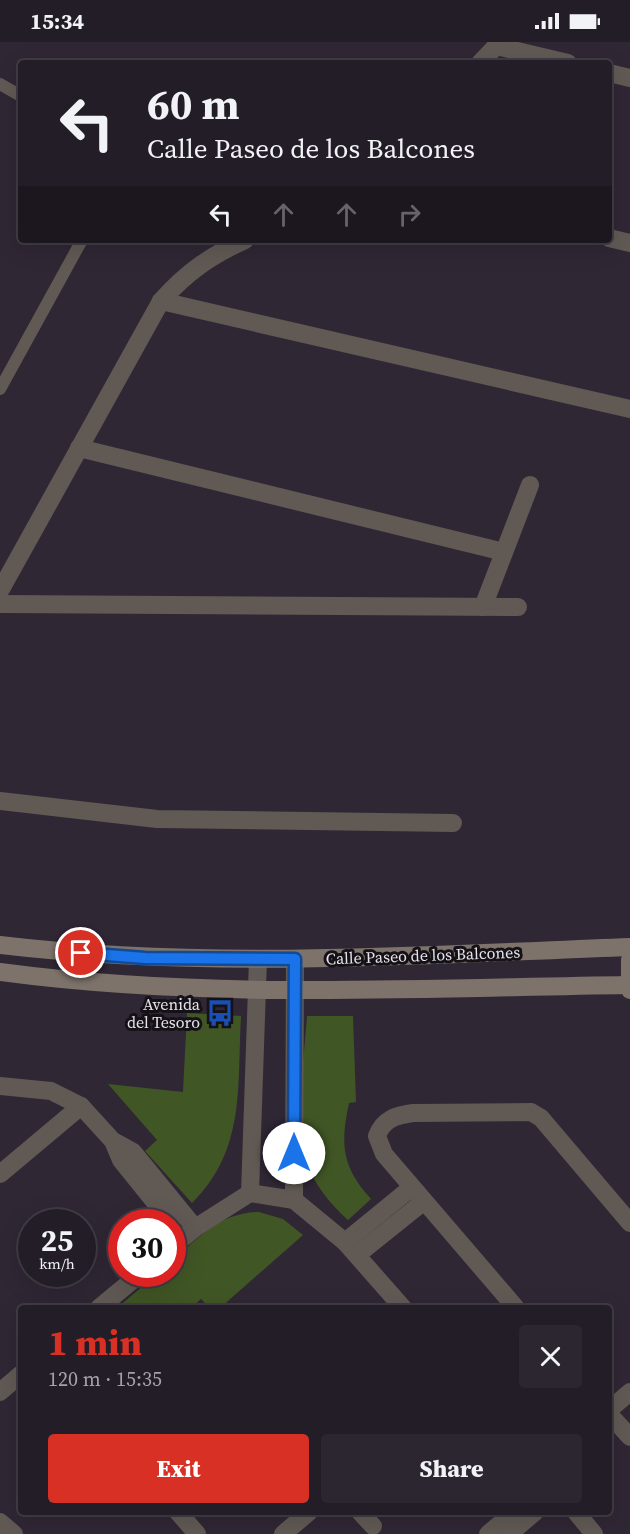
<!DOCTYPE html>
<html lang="en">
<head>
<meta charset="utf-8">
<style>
  :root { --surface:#231d27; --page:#2b262f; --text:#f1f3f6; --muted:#a3a2a7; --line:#403b44; --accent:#d93025 }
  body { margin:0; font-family:"Source Serif 4",serif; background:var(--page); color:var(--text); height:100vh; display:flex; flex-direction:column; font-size:22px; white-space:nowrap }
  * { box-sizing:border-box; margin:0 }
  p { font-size:20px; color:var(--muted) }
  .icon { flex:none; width:33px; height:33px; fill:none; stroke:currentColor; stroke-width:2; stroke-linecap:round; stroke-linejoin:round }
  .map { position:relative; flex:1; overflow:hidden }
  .drawer { position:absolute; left:18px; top:1263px; width:594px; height:210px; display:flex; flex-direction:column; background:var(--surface); border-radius:6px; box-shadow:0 6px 24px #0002,0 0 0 2px var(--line) }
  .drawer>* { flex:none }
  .banner { position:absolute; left:18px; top:18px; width:594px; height:183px; border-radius:6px; box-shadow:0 6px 24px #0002,0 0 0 2px var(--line); background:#231d27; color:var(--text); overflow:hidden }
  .speed { position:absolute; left:18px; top:1167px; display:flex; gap:12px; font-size:30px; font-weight:700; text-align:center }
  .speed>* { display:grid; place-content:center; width:78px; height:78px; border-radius:50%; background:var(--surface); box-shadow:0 6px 24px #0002,0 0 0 2px var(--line); line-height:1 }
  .speed small { font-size:15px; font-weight:400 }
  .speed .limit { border:9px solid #d22; background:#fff; color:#111 }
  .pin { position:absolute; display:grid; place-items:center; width:51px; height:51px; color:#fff; margin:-26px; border:3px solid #fff; border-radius:50%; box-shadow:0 2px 6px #0007 }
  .me { position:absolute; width:66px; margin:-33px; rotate:0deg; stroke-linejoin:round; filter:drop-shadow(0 0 4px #0008) }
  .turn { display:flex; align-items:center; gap:21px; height:126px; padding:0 30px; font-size:27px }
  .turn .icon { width:78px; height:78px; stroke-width:2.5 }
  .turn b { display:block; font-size:42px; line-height:51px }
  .lanes { display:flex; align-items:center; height:57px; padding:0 30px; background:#0003; justify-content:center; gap:30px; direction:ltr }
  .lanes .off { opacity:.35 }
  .round { display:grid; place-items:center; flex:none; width:63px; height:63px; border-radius:6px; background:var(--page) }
  .headline { display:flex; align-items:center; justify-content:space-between; height:102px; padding:0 30px }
  h1 { font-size:36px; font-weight:800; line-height:45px; color:var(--accent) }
  .cta { display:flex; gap:12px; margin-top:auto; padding:12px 30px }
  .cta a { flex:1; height:69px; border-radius:6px; background:var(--accent); color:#fff; font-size:24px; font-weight:800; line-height:69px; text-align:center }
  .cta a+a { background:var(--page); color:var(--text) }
  .status { display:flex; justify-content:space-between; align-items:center; height:42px; padding:0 30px; background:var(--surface); direction:ltr }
  .status svg { height:16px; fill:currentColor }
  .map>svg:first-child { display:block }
  .green { fill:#415625 }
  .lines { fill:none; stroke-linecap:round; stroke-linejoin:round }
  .lane { stroke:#605954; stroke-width:12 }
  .street { stroke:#605954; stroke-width:18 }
  .secondary { stroke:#7d736b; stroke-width:18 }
  .route-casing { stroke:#114b97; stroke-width:15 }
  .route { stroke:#1a73e8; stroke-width:10 }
  .labels { text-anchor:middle; stroke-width:6; stroke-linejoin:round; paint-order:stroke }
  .street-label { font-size:16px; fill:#e7e2eb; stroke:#151217 }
  .poi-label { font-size:16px; fill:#e7e2eb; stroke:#151217; text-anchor:end }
</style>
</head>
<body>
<div class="status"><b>15:34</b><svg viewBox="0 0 49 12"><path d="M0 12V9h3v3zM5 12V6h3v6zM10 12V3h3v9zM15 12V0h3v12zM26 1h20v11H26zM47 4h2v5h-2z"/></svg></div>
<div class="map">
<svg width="630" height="1492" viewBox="0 0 630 1492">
  <rect width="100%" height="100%" fill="#2f2734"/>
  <g class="green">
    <path d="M187 971 241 974C237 1044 246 1108 192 1161L145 1109 157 1098 108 1042 183 1050Z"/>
    <path d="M307 974H353L356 1060 349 1061C340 1103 342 1125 371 1157L348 1178C328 1160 310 1137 303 1109 295 1080 305 1007 307 974Z"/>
    <path d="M259 1170 283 1177 303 1193 220 1266H210L201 1257 191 1266H117L157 1232H172L173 1218C201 1194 220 1171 259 1170Z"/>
  </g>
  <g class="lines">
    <g class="lane">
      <path d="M0 42 21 54"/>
      <path d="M0 347 82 198"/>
    </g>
    <g class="street">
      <path d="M496 4 568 21"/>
      <path d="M480 21 500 0"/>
      <path d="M609 31 630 36"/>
      <path d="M609 196 630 201"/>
      <path d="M161 259 630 367"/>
      <path d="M79 406 504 510"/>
      <path d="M0 549 161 259C187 230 210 214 245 198"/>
      <path d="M0 562 518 565"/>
      <path d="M483 565 530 443"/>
      <path d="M0 759 157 777 453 781"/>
      <path d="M0 1044 51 1049 81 1064 113 1099 133 1110 195 1186"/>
      <path d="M113 1099 121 1118 171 1180"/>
      <path d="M0 1132 81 1064"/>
      <path d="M250 1151 258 917"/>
      <path d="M294 1158 295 917"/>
      <path d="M345 1200 411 1146"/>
      <path d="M172 1205 195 1186 250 1151 294 1158 345 1200 403 1266"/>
      <path d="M357 1213 423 1160"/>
      <path d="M99 1266 140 1232"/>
      <path d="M516 1266 384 1112 377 1094C383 1077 397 1073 413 1071L531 1070 541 1076 630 1181"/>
      <path d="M0 1350 21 1332"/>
      <path d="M609 1368 630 1350"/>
      <path d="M609 1372 630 1395"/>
      <path d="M178 1470 197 1492"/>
      <path d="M360 1470 373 1484"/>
      <path d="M576 1470 594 1492"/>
      <path d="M0 1480 14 1492"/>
      <path d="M283 1492 309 1470"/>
      <path d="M488 1492 514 1470"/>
      <path d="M509 1492 535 1470"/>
    </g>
    <g class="secondary">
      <path d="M0 903C209 928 420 913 630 905"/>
      <path d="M630 918V948"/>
      <path d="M0 930C208 958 419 946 628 943"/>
    </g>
  </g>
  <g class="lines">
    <defs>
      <path id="route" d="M81 911 145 916 295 917 294 1111"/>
    </defs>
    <use href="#route" class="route-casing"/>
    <use href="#route" class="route"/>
  </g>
  <defs>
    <symbol id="bus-bare" viewBox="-9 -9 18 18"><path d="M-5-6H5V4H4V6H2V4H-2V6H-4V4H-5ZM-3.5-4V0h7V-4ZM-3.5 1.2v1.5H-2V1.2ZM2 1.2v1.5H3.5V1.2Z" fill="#1a4fb4" stroke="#151217" stroke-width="2.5" paint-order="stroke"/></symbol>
  </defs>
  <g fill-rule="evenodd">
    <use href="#bus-bare" x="201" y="952" width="38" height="38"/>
  </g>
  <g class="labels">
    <g class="street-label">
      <text transform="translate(423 913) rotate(-2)" y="6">Calle Paseo de los Balcones</text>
    </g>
    <g class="poi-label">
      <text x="200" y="968">Avenida<tspan x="200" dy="18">del Tesoro</tspan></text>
    </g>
  </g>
</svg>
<div class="speed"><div>25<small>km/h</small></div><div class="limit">30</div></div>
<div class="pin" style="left:81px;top:911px;background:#d93025"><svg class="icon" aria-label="arrive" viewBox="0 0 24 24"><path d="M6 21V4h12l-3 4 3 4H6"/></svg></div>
<svg class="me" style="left:294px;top:1111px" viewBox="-20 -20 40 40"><circle r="19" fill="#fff"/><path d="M0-13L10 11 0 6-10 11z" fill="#1a73e8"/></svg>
<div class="banner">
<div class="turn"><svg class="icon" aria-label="left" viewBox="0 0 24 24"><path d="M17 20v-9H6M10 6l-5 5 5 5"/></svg><div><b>60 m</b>Calle Paseo de los Balcones</div></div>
<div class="lanes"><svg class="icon" aria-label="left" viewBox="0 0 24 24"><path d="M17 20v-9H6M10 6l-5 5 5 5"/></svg><svg class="icon off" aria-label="ahead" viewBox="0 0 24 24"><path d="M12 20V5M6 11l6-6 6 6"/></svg><svg class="icon off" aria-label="ahead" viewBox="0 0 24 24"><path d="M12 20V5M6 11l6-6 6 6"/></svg><svg class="icon off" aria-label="right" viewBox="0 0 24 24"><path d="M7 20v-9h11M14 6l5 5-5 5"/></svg></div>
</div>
<section class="drawer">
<div class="headline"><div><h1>1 min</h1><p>120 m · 15:35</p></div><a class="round"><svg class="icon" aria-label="close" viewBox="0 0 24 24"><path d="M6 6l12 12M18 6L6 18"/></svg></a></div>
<div class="cta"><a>Exit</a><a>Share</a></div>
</section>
</div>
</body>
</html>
